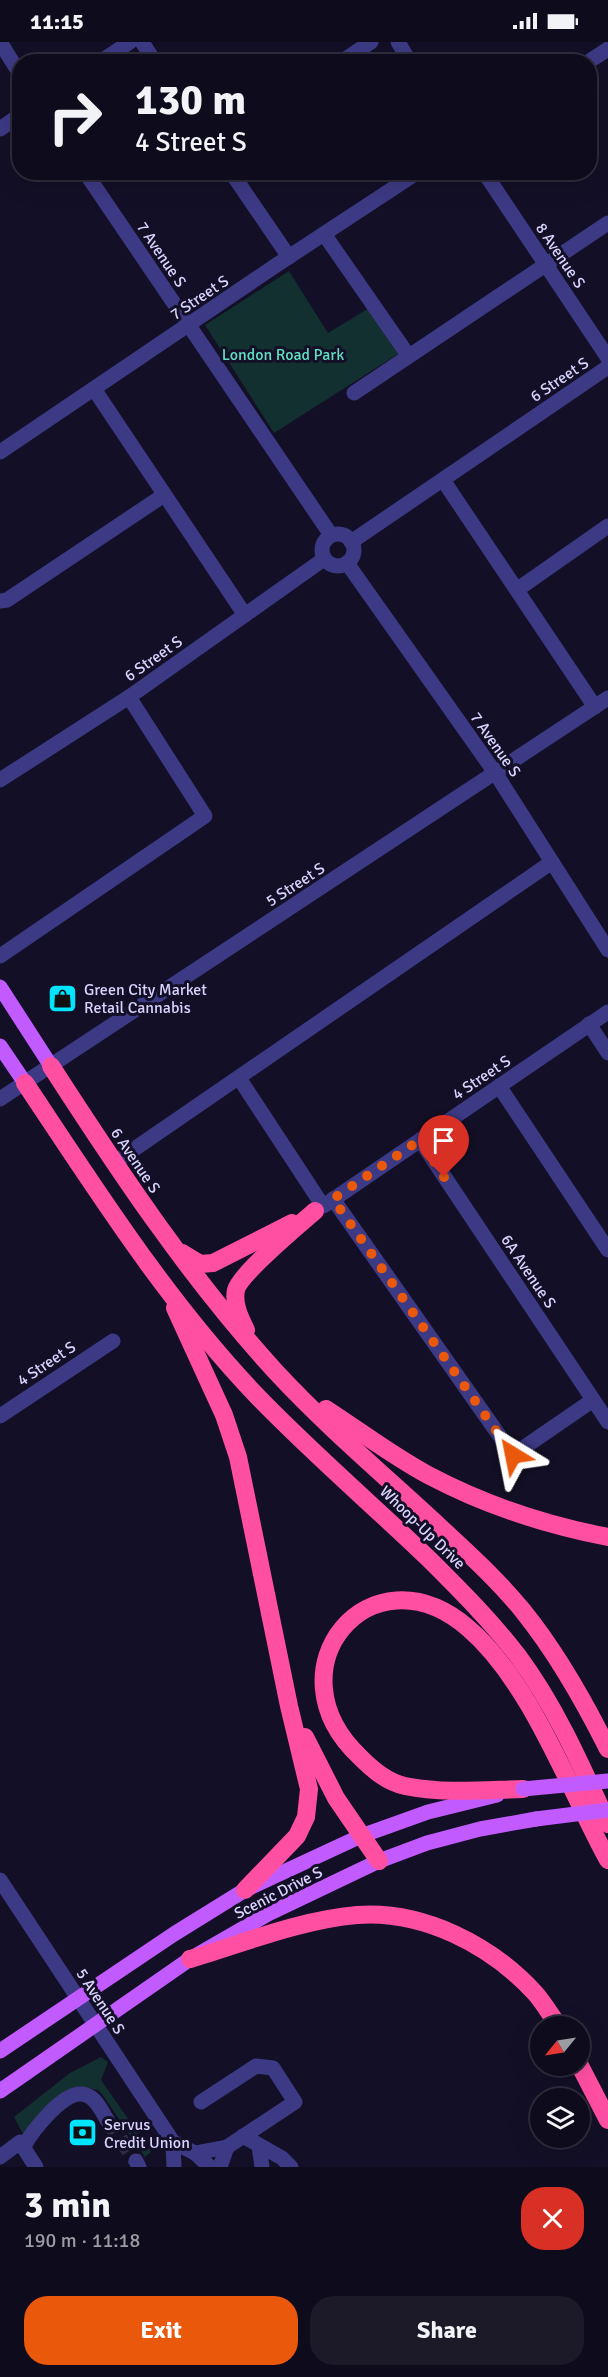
<!DOCTYPE html>
<html lang="en">
<head>
<meta charset="utf-8">
<style>
  :root { --surface:#0e0b1c; --page:#1c1929; --text:#f1f3f6; --muted:#9b9ba3; --line:#2e2b3b; --accent:#ea580c }
  body { margin:0; font-family:Signika,sans-serif; background:var(--page); color:var(--text); height:100vh; display:flex; flex-direction:column; font-size:22px; white-space:nowrap }
  * { box-sizing:border-box; margin:0 }
  p { font-size:20px; color:var(--muted) }
  .icon { flex:none; width:33px; height:33px; fill:none; stroke:currentColor; stroke-width:2; stroke-linecap:round; stroke-linejoin:round }
  .map { position:relative; height:2125px; overflow:hidden }
  .panel { display:flex; flex-direction:column; background:var(--surface); flex:1 }
  .panel>* { flex:none }
  .banner { position:absolute; left:12px; top:12px; width:585px; height:126px; border-radius:24px; box-shadow:0 6px 24px #0002,0 0 0 2px var(--line); background:#0e0b1c; color:var(--text); overflow:hidden }
  .needle { width:39px; rotate:240deg }
  .controls { position:absolute; left:530px; top:1974px; display:grid; gap:12px }
  .controls a { display:grid; place-items:center; width:60px; height:60px; border-radius:50%; background:var(--surface); box-shadow:0 6px 24px #0002,0 0 0 2px var(--line); font-size:30px }
  .pin { position:absolute; display:grid; place-items:center; width:51px; height:51px; color:#fff; margin:-62px -26px; border-radius:50% 50% 50% 0; rotate:-45deg; box-shadow:0 0 6px #0007 }
  .pin .icon { rotate:45deg }
  .me { position:absolute; width:66px; margin:-33px; rotate:325deg; stroke-linejoin:round; filter:drop-shadow(0 0 4px #0008) }
  .turn { display:flex; align-items:center; gap:21px; height:126px; padding:0 24px; font-size:27px }
  .turn .icon { width:78px; height:78px; stroke-width:2.5 }
  .turn b { display:block; font-size:42px; line-height:51px }
  .round { display:grid; place-items:center; flex:none; width:63px; height:63px; border-radius:24px; background:var(--page) }
  .head { display:flex; align-items:center; justify-content:space-between; height:102px; padding:0 24px }
  h1 { font-size:36px; font-weight:700; line-height:45px }
  .cta { display:flex; gap:12px; margin-top:auto; padding:12px 24px }
  .cta a { flex:1; height:69px; border-radius:24px; background:var(--accent); color:#fff; font-size:24px; font-weight:700; line-height:69px; text-align:center }
  .cta a+a { background:var(--page); color:var(--text) }
  .status { display:flex; justify-content:space-between; align-items:center; height:42px; padding:0 30px; background:var(--surface); direction:ltr }
  .status svg { height:16px; fill:currentColor }
  .map>svg:first-child { display:block }
  .green { fill:#12302f }
  .lines { fill:none; stroke-linecap:round; stroke-linejoin:round }
  .minor-tunnel { stroke:#312d47; stroke-width:15; stroke-dasharray:15 8; stroke-linecap:butt }
  .minor { stroke:#3d3a85; stroke-width:15 }
  .major { stroke:#c25bff; stroke-width:15 }
  .highway { stroke:#ff4fa3; stroke-width:18 }
  .major-bridge { stroke:#c25bff; stroke-width:15 }
  .route { stroke:#ea580c; stroke-width:10; stroke-dasharray:0 18 }
  .labels { text-anchor:middle; stroke-width:6; stroke-linejoin:round; paint-order:stroke }
  .street-label { font-size:16px; fill:#d9d4ff; stroke:#130f26 }
  .park-label { font-size:16px; fill:#5fe0c0; stroke:#130f26 }
  .poi-label { font-size:16px; fill:#d9d4ff; stroke:#130f26; text-anchor:start }
</style>
</head>
<body>
<div class="status"><b>11:15</b><svg viewBox="0 0 49 12"><path d="M0 12V9h3v3zM5 12V6h3v6zM10 12V3h3v9zM15 12V0h3v12zM26 1h20v11H26zM47 4h2v5h-2z"/></svg></div>
<div class="map">
<svg width="608" height="2125" viewBox="0 0 608 2125">
  <rect width="100%" height="100%" fill="#130f26"/>
  <g class="green">
    <path d="M289 229 328 291 369 266 398 312 274 391 205 283Z"/>
    <path d="M101 2015 108 2020 101 2038 151 2110 145 2115 102 2052 98 2048 86 2046 25 2096 14 2075 70 2031Z"/>
  </g>
  <g class="lines">
    <path class="minor-tunnel" d="M107 2078 136 2119"/>
    <g class="minor">
      <path d="M0 0 20 32"/>
      <path d="M142 0 155 20"/>
      <path d="M398 0 410 20"/>
      <path d="M100 20 130 0"/>
      <path d="M341 20 371 0"/>
      <path d="M588 20 608 7"/>
      <path d="M0 87 20 73"/>
      <path d="M85 130 331 493"/>
      <path d="M231 130 289 215"/>
      <path d="M484 130 608 316"/>
      <path d="M324 192 408 313"/>
      <path d="M94 347 245 573"/>
      <path d="M354 351 608 181"/>
      <path d="M0 410 278 222 418 130"/>
      <path d="M443 438 595 665"/>
      <circle cx="338" cy="508" r="16"/>
      <path d="M351 500 608 325"/>
      <path d="M347 521 496 732 608 908"/>
      <path d="M518 547 608 484"/>
      <path d="M0 559 7 558 164 453"/>
      <path d="M0 738 129 655 324 517"/>
      <path d="M0 914 205 774 129 655"/>
      <path d="M589 982 608 1011"/>
      <path d="M239 1036 323 1164"/>
      <path d="M499 1044 608 1208"/>
      <path d="M0 1057 608 656"/>
      <path d="M420 1098 608 1380"/>
      <path d="M114 1121 552 820"/>
      <path d="M333 1157 513 1413 593 1358"/>
      <path d="M325 1163 608 970"/>
      <path d="M0 1374 113 1299"/>
      <path d="M0 1838 173 2100"/>
      <path d="M243 2094 282 2116 291 2125"/>
      <path d="M173 2100 195 2111 210 2125"/>
      <path d="M173 2100 174 2125"/>
      <path d="M259 2104 262 2125"/>
      <path d="M23 2106C31 2091 65 2045 86 2053 96 2056 102 2069 107 2078"/>
      <path d="M195 2111 227 2105 295 2060 273 2026 256 2024 201 2060"/>
      <path d="M0 2115 20 2100 36 2125"/>
      <path d="M136 2119 139 2125"/>
      <path d="M220 2125 227 2105"/>
    </g>
    <g class="major">
      <path d="M0 945 51 1024"/>
      <path d="M0 1004 25 1041"/>
      <path d="M0 2009 174 1892 245 1848 361 1794 428 1770 497 1753"/>
      <path d="M0 2049 190 1917 268 1872 379 1819 427 1801 480 1787 536 1777"/>
    </g>
    <g class="highway">
      <path d="M51 1024C120 1131 190 1236 276 1330 327 1385 385 1434 440 1485 469 1512 498 1538 523 1569 557 1611 584 1659 608 1707"/>
      <path d="M25 1041C97 1149 167 1260 258 1355 313 1412 374 1464 431 1519 461 1549 492 1580 518 1614 556 1665 582 1725 608 1782"/>
      <path d="M182 1211 200 1222 213 1221 292 1181"/>
      <path d="M175 1266 224 1373 238 1415 289 1664 309 1747 306 1775 297 1794 245 1848"/>
      <path d="M246 1288C240 1276 233 1262 236 1248 240 1232 299 1183 315 1169"/>
      <path d="M326 1367C360 1389 394 1415 430 1434 487 1464 546 1483 608 1495"/>
      <path d="M305 1695 336 1756 379 1819"/>
      <path d="M523 1747C484 1748 444 1752 405 1744 387 1740 373 1728 360 1715 267 1628 370 1502 468 1586 531 1640 568 1745 608 1818"/>
      <path d="M190 1917C244 1901 300 1878 357 1873 423 1868 491 1903 535 1951 544 1961 551 1974 559 1984"/>
      <path d="M579 2022 608 2078"/>
    </g>
    <g class="major-bridge">
      <path d="M523 1747 608 1739"/>
      <path d="M536 1777 608 1768"/>
    </g>
  </g>
  <g class="lines">
    <path class="route" d="M444 1135 420 1098 333 1157 513 1413"/>
  </g>
  <defs>
    <symbol id="shop-square" viewBox="-11 -11 22 22"><rect x="-9" y="-9" width="18" height="18" rx="4" fill="#00e5ff" stroke="#130f26"/><path d="M-5-2.5h2.3a2.7 3.5 0 0 1 5.4 0H5L5.5 6h-11ZM-1.5-2.5h3a1.5 2.3 0 0 0-3 0Z" fill="#111"/></symbol>
    <symbol id="bank-square" viewBox="-11 -11 22 22"><rect x="-9" y="-9" width="18" height="18" rx="4" fill="#00e5ff" stroke="#130f26"/><path d="M-6-4H6V4H-6ZM0-2.3a2.3 2.3 0 1 0 0 4.6a2.3 2.3 0 1 0 0-4.6Z" fill="#111"/></symbol>
  </defs>
  <g fill-rule="evenodd">
    <use href="#shop-square" x="46" y="940" width="33" height="33"/>
    <use href="#bank-square" x="66" y="2074" width="33" height="33"/>
  </g>
  <g class="labels">
    <g class="street-label">
      <text transform="translate(162 212) rotate(56)" y="6">7 Avenue S</text>
      <text transform="translate(561 213) rotate(56)" y="6">8 Avenue S</text>
      <text transform="translate(199 255) rotate(-34)" y="6">7 Street S</text>
      <text transform="translate(559 337) rotate(-34)" y="6">6 Street S</text>
      <text transform="translate(153 616) rotate(-35)" y="6">6 Street S</text>
      <text transform="translate(496 702) rotate(55)" y="6">7 Avenue S</text>
      <text transform="translate(295 842) rotate(-33)" y="6">5 Street S</text>
      <text transform="translate(481 1035) rotate(-34)" y="6">4 Street S</text>
      <text transform="translate(136 1118) rotate(56)" y="6">6 Avenue S</text>
      <text transform="translate(529 1229) rotate(56)" y="6">6A Avenue S</text>
      <text transform="translate(46 1321) rotate(-34)" y="6">4 Street S</text>
      <text transform="translate(423 1485) rotate(44)" y="6">Whoop-Up Drive</text>
      <text transform="translate(278 1850) rotate(-27)" y="6">Scenic Drive S</text>
      <text transform="translate(101 1959) rotate(57)" y="6">5 Avenue S</text>
    </g>
    <g class="park-label">
      <text x="283" y="318">London Road Park</text>
    </g>
    <g class="poi-label">
      <text x="84" y="953">Green City Market<tspan x="84" dy="18">Retail Cannabis</tspan></text>
      <text x="104" y="2088">Servus<tspan x="104" dy="18">Credit Union</tspan></text>
    </g>
  </g>
</svg>
<div class="controls">
<a><svg class="needle" viewBox="-14 -14 28 28"><path d="M0-13l5 13h-10z" fill="#e53935"/><path d="M0 13l5-13h-10z" fill="#9b9ba3"/></svg></a>
<a><svg class="icon" aria-label="layers" viewBox="0 0 24 24"><path d="M12 4l9 5-9 5-9-5zM3 14l9 5 9-5"/></svg></a>
</div>
<div class="pin" style="left:444px;top:1135px;background:#d93025"><svg class="icon" aria-label="arrive" viewBox="0 0 24 24"><path d="M6 21V4h12l-3 4 3 4H6"/></svg></div>
<svg class="me" style="left:513px;top:1413px" viewBox="-20 -20 40 40"><path d="M0-17L14 15 0 8-14 15z" fill="#ea580c" stroke="#fff" stroke-width="4"/></svg>
<div class="banner">
<div class="turn"><svg class="icon" aria-label="right" viewBox="0 0 24 24"><path d="M7 20v-9h11M14 6l5 5-5 5"/></svg><div><b>130 m</b>4 Street S</div></div>
</div>
</div>
<section class="panel">
<div class="head"><div><h1>3 min</h1><p>190 m · 11:18</p></div><a class="round" style="background:#d93025;color:#fff"><svg class="icon" aria-label="close" viewBox="0 0 24 24"><path d="M6 6l12 12M18 6L6 18"/></svg></a></div>
<div class="cta"><a>Exit</a><a>Share</a></div>
</section>
</body>
</html>
